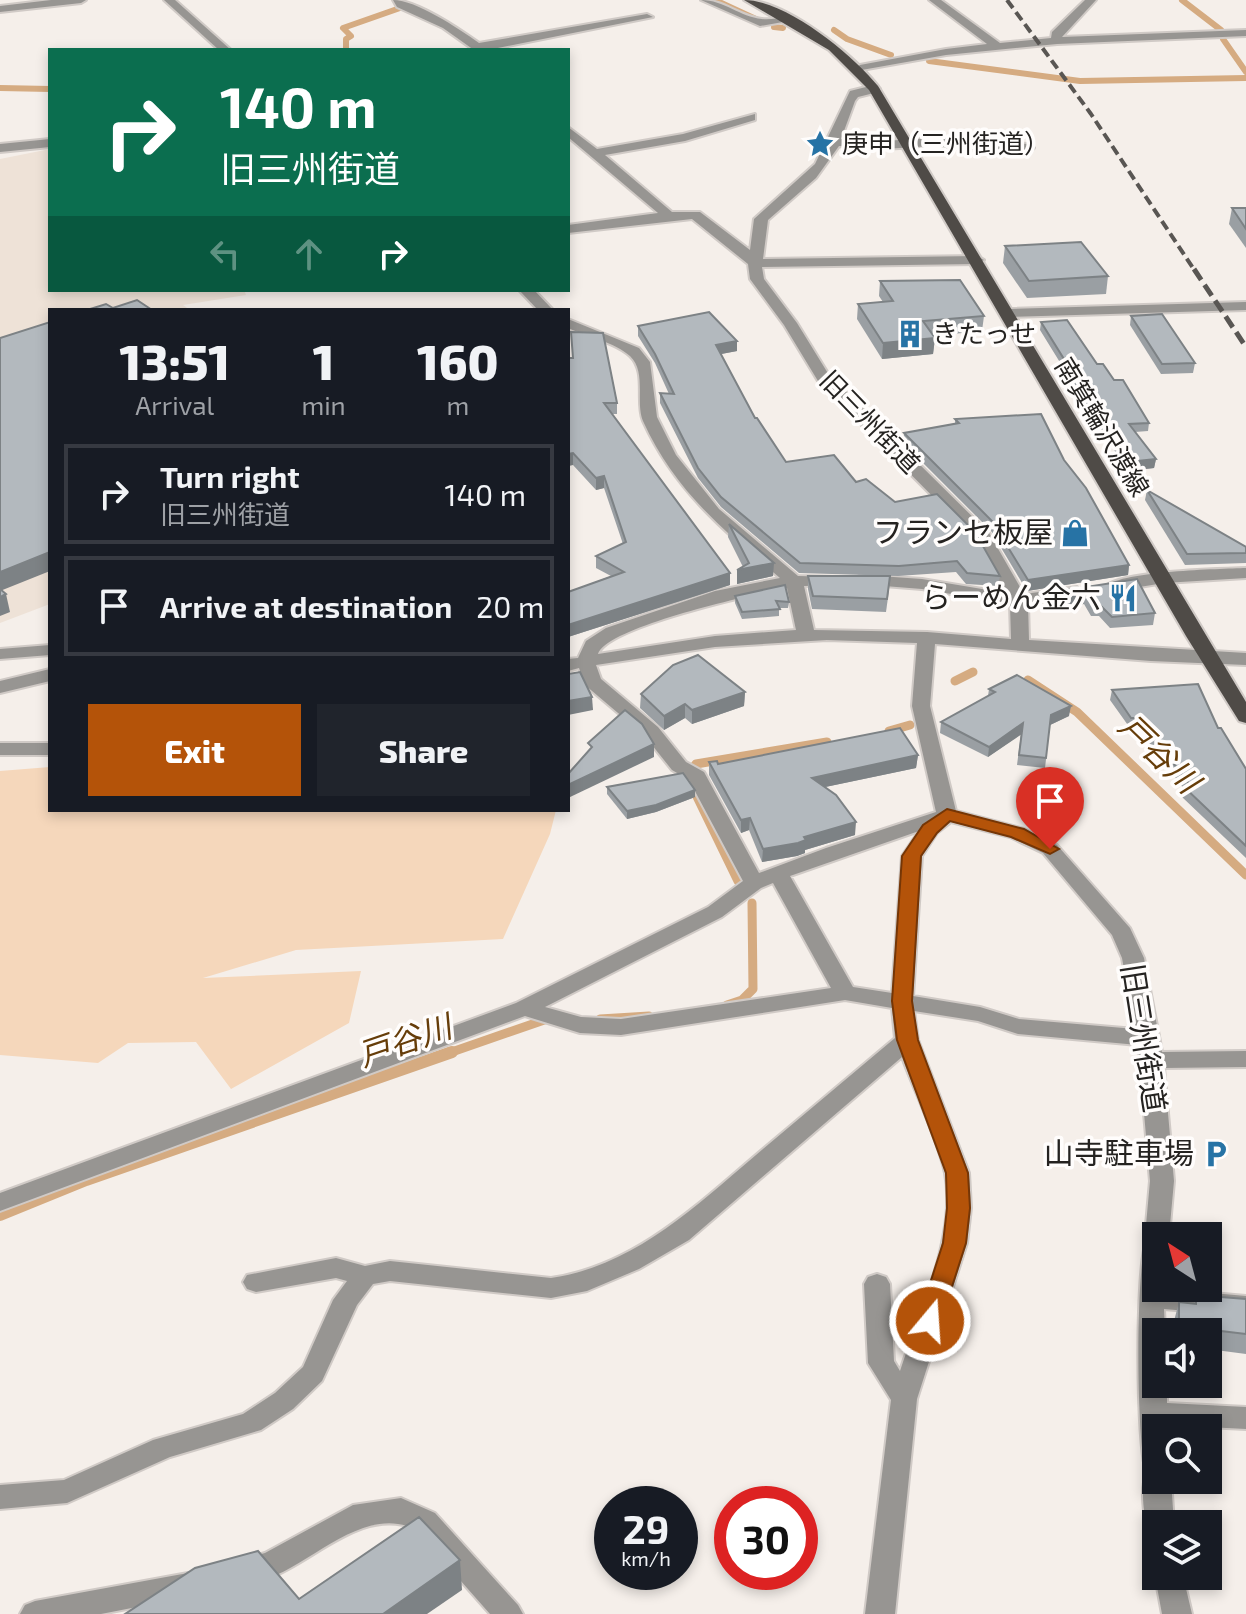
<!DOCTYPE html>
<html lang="en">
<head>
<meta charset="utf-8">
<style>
  :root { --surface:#171b24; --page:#20242c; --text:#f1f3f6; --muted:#9ea1a6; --line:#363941; --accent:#b45309 }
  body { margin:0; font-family:"Exo 2","Noto Sans JP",sans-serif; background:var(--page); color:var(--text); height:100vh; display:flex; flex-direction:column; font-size:30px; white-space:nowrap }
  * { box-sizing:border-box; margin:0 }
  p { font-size:26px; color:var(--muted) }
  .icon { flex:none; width:44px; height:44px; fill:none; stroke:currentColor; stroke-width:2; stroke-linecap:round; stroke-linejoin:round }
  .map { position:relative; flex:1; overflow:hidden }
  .sheet { position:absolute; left:48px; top:308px; width:522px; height:504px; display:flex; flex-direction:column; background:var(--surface); border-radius:0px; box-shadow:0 4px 12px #0003 }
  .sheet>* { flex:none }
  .top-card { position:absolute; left:48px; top:48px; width:522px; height:244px; border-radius:0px; box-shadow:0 4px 12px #0003; background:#0b6e4f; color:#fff; overflow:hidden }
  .needle { width:52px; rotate:324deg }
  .controls { position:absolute; left:1142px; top:1222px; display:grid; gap:16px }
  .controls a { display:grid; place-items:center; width:80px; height:80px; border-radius:0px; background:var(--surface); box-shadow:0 4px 12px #0003; font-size:40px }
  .speed { position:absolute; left:594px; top:1486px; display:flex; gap:16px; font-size:40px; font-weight:700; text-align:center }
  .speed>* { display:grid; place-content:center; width:104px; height:104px; border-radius:50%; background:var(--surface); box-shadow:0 4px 12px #0003; line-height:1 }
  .speed small { font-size:20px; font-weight:400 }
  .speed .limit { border:12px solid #d22; background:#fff; color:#111 }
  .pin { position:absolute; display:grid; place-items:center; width:68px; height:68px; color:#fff; margin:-82px -34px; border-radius:50% 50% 50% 0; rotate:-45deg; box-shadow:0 0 8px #0007 }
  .pin .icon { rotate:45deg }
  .me { position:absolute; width:88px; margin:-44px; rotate:18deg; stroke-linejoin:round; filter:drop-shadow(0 0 6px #0008) }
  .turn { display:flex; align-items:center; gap:28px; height:168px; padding:0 40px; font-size:36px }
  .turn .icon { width:104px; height:104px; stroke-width:2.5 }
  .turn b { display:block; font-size:56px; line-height:68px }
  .lanes { display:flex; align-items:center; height:76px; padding:0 40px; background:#0003; justify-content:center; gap:40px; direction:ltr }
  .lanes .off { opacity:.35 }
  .eta { display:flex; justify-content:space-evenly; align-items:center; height:136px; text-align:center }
  .eta b { font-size:48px; font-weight:800; line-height:56px }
  .cta { display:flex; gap:16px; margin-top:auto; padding:16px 40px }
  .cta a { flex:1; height:92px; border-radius:0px; background:var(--accent); color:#fff; font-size:32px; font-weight:800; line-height:92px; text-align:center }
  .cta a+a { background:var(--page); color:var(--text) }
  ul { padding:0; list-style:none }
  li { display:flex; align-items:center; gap:24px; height:100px; margin:0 16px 12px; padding:0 24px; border:4px solid var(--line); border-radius:0px }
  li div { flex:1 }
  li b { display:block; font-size:30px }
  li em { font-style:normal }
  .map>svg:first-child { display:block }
  .built { fill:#eee2d7 }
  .green { fill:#f5d7bb }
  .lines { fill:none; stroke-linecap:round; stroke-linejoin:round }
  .stream-far2 { stroke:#d5ab81; stroke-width:6 }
  .stream-far1 { stroke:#d5ab81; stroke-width:9 }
  .stream { stroke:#d5ab81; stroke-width:12 }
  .minor-casing { stroke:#d0cac6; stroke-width:4 }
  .major-casing { stroke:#d0cac6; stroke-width:4 }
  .minor { fill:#979592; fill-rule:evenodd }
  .major { fill:#4f4b47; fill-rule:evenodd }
  .rail-far1 { stroke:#595653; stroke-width:4; stroke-dasharray:10 5; stroke-linecap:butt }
  .rail { stroke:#595653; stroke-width:5; stroke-dasharray:13 6; stroke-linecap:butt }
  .wall { fill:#9a9fa3 }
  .shaded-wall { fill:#7d8285 }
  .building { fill:#b3b9be; stroke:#7d8285; stroke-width:2 }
  .route { fill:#b45309; stroke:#753606; stroke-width:2 }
  .labels { text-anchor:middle; stroke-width:7; stroke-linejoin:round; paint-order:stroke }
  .far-poi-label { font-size:26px; fill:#252321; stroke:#fffdfc; text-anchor:start }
  .far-street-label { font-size:26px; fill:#252321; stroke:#fffdfc }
  .poi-label { font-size:30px; fill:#252321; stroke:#fffdfc; text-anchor:end }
  .street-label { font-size:30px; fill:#252321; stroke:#fffdfc }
  .water-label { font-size:32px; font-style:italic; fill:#663d09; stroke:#fffdfc }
</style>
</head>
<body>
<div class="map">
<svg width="1246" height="1614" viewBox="0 0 1246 1614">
  <rect width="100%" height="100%" fill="#f5efea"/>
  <path class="built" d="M50 149V290H244L246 295 183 305 190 310H50V604L0 623V159Z"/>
  <path class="green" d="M50 767V810H556L550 834 503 939 296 950 203 978 361 971 349 1023 231 1089 196 1042 128 1043 98 1063 0 1055V771Z"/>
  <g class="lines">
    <g class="stream-far2">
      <path d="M715 0 758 20"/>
      <path d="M1182 0 1221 30"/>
      <path d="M774 27 783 28"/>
      <path d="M834 30 847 39 891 55"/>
      <path d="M1223 39 1246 72"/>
      <path d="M346 50V39L351 36 343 28 400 8"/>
      <path d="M929 61 1080 81 1246 78"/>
      <path d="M0 88 50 89"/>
    </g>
    <g class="stream-far1">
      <path d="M1028 680 1077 712 1246 875"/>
      <path d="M955 681 973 672"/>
      <path d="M889 731 910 725"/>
      <path d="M738 881 687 776 696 764 827 742"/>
      <path d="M727 1005 742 1000 753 989 752 903"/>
      <path d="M600 1019 649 1016"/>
      <path d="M446 1054 550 1018"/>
    </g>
    <path class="stream" d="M0 1215 86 1180 452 1052"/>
    <defs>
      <g id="minor">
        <path d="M51 0H86L81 3 0 12V6Z"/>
        <path d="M164 0H175L231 50H219Z"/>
        <path d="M393 0C416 0 458 28 479 43L647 14 653 17 488 50H474L443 28 397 7Z"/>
        <path d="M701 0C724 0 740 17 762 19 774 21 784 14 794 20L760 26Z"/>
        <path d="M929 0H941L1000 43 1051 38 1052 32 1085 0H1096L1062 37 1246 30V36L1057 44 946 55 856 71 854 69 860 65 946 49 987 44Z"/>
        <path d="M874 85 880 89 878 92 858 97 855 101 841 139 883 141 932 138 1028 144 1034 148 1028 152H991L932 146 883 149 839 146 816 178 768 220 763 259 977 256 984 260 977 264 762 267 764 279 797 323 829 375 989 533 1024 594 1077 587 1080 591 1077 595 1028 604 1029 640 1246 653V665L1151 661 935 644 930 706 956 811 1024 829 1057 845 1130 928 1144 958 1162 1052 1246 1051V1067L1164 1068 1174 1181 1169 1236H1156V1288L1246 1296V1316L1164 1309 1165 1332H1156V1384H1167V1403L1246 1407V1429L1168 1425V1428H1156V1480H1171L1174 1524H1156V1534L1150 1532C1143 1518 1140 1487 1147 1473 1136 1453 1135 1262 1147 1240L1145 1236 1150 1181 1138 1045 1018 1034 978 1021 914 1011 918 1040 969 1173 971 1208 967 1243 917 1399 895 1614H865L891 1400 868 1363 864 1284 868 1277 877 1274 886 1277 890 1284 894 1361 900 1371C919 1313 957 1235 945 1173 938 1140 914 1090 902 1057L689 1240 639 1269 587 1291 551 1298 390 1281 373 1284 357 1305 322 1381 293 1409 261 1430 170 1457 67 1503 0 1509V1485L64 1480 153 1440 243 1414 275 1393 303 1367 333 1300 347 1281 336 1278 256 1292 247 1289 243 1282 247 1275 336 1258 365 1266 390 1261 551 1278C636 1266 700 1202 763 1149 807 1112 851 1075 895 1038L892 1008 845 1000 621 1035 580 1033 525 1016 0 1211V1193L516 1003 708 907 743 881 689 780 672 770 644 735 585 685 579 668 568 671V659L578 658 586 641 606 628 715 591 780 578C724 531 674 490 643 421 635 402 647 372 630 356 616 343 586 336 568 328V319L639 348 650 362 657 417 676 455 719 509 798 576 839 577 842 581 839 585 804 586 814 630 927 632 1011 639 1010 604 922 589 859 584 856 580 859 576 865 575 922 579 1006 593 976 540 818 381 784 325 750 279 748 264 692 219 568 233V225L658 213 568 137V127L597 149 683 134 755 114V120L685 141 605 155 672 212H700L750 250 754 219 815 164 850 91ZM787 588 796 630 715 636 598 654C608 626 755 594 787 588ZM827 640 917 643 912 706 936 812 826 848 759 873 704 772 686 762 658 727 601 679 596 665 715 647ZM951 822 1010 837 1043 853 1112 935 1122 958 1135 1029 1019 1019 980 1007 913 996 922 856 937 833ZM919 831 902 856 892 993 853 987 790 876ZM773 883 831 988 621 1019 581 1017 545 1007 722 917 761 888Z"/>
        <path d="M50 139V147L0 152V144Z"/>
        <path d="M519 290H534L553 310H538Z"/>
        <path d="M1246 302V310L1007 317 1000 313 1007 309Z"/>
        <path d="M1246 568V578L1164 583 1115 591 1106 586C1123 571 1219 569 1246 568Z"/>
        <path d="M50 645V655L0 659V649Z"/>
        <path d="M50 669V681L0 693V681Z"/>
        <rect x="0" y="743" width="50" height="12"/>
        <path d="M401 1498 435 1513 518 1605 523 1614H490L415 1529C349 1499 287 1599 232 1580L228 1571 232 1562 265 1553 353 1505Z"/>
        <path d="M188 1573 198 1576 202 1585 198 1594 188 1597 101 1614H20L25 1605 35 1601Z"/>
        <path d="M1156 1573V1576H1183L1192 1614H1162L1155 1576Z"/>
      </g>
      <path id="major" d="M744 0C786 0 852 54 878 86L1246 702V723L1239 721 1186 636 869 90 829 50Z"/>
    </defs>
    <use href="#minor" class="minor-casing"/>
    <use href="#major" class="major-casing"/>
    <use href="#minor" class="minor"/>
    <use href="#major" class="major"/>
    <path class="rail-far1" d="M1007 0 1091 114 1195 271"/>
    <path class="rail" d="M1194 269 1246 347"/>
  </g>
  <g class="wall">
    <path d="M1232 208H1246V248L1229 224Z"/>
    <path d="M1005 246 1108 276 1106 294 1027 298 1003 263Z"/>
    <path d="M880 281 984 316 982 331 933 336 935 338 933 354 882 359 857 319 858 304 883 302 879 296Z"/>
    <path d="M1131 316 1195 363 1193 373 1161 374 1130 325Z"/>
    <path d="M1041 322 1097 364 1114 380 1149 423 1148 431 1135 432 1156 459 1154 468 1127 471 1040 330Z"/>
    <path d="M638 326 737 351 721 354 755 418 786 462 856 482 895 502 1000 576 998 586 966 584 956 572 898 576 799 573 721 507 698 478 660 403V393L669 394 655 363 638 336Z"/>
    <path d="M568 358 617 403V414H612L730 585 568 637V592L611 576 596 568V556L623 544 604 488 596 490 573 465H568Z"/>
    <path d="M955 419 1064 460 1129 565 1128 575 1027 591 991 531 903 443 904 433 955 424Z"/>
    <path d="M1147 490 1246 547V563L1185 565 1145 500Z"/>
    <path d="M729 524 773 576 737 584V570L743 567 728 537Z"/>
    <path d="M808 576 889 590 886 612 812 609 808 589Z"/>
    <path d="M1137 579 1155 613 1153 625 1110 628 1099 616H1091L1084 604 1051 610 1046 604 1048 593Z"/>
    <path d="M735 596 789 602 788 608H779V616L742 619 735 603Z"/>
    <path d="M989 689 1069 716 1050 725 1045 768 1017 765 1021 734 988 757 940 733 941 722 988 696Z"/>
    <path d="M1112 690 1218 728 1246 769V858L1182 797 1184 789 1137 728H1130L1110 700Z"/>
    <path d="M745 692 744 706 692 724 685 718 664 730 640 708 641 694Z"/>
    <path d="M918 755 916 768 825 787 855 835 805 850V853L797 856 762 862 749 830 741 833 709 775V762L718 764Z"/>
    <path d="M607 787 695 797 656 812 627 819 607 794Z"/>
    <path d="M1196 1295 1246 1299V1354L1208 1349V1332H1175L1174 1321 1179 1302 1194 1304Z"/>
  </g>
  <g class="shaded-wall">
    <path d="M935 338 933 354 882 359 883 343Z"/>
    <path d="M737 341V351L716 355V345Z"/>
    <path d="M573 453V465L569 466 568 454Z"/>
    <path d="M1156 459 1154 468 1127 471 1128 462Z"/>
    <path d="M604 476V488L596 490V478Z"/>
    <path d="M50 552V571L0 591V572Z"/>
    <path d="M774 563 773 576 737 584V570Z"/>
    <path d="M1129 565 1128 575 1027 591 1028 580Z"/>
    <path d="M730 573V585L568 637V625Z"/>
    <path d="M1085 593 1084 604 1051 610 1053 599Z"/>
    <path d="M6 594 10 612 0 616V597Z"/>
    <path d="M745 692 744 706 692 724V710Z"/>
    <path d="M592 697 593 710 568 715V701Z"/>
    <path d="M685 704V718L664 730V716Z"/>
    <path d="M1071 706 1069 716 1050 725 1051 715Z"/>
    <path d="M1023 723 1022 734 988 757 989 747Z"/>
    <path d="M654 744V757L568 798V785Z"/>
    <path d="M918 755 916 768 811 790 812 778Z"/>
    <path d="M695 790V797L656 812 627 819V811Z"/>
    <path d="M750 818 749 830 741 833V820Z"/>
    <path d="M856 822 855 835 805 850V853L797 856 762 862 763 849Z"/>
    <path d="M460 1560 462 1590 427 1614H383Z"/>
  </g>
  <g class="building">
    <path d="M1232 208H1246V229Z"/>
    <path d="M1081 242 1108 276 1029 281 1005 246Z"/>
    <path d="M960 280 984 316 923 321 935 338 883 343 858 304 893 301 880 281Z"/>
    <path d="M137 300 152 310H87L106 304 113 308Z"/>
    <path d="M709 312 737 341 716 345 755 418H757L786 462 834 455 856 482 866 479 895 502 937 494 975 532 1000 576 967 573 957 561 899 566 800 563 721 497 698 468 660 393 674 394 655 354 638 326Z"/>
    <path d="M1162 314 1195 363 1162 364 1131 316Z"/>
    <path d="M1067 320 1097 364H1103L1114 380H1123L1149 423 1129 424 1156 459 1128 462 1041 322Z"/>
    <path d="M50 322V552L0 572V338Z"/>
    <path d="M571 332 603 333 617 403H604L730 573 568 625V592L624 572 596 556 626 542 604 476 596 478 573 453 568 454V358H573Z"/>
    <path d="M1041 414 1064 460 1086 488 1129 565 1028 580 992 521 904 433 959 423 955 419Z"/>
    <path d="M1147 490 1246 547V553L1187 554Z"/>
    <path d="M729 524 774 563 737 570 749 563Z"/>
    <path d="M808 576H890L887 599 813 596Z"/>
    <path d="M1137 579 1155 613 1112 617 1100 605H1092L1085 593 1053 599 1048 593Z"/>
    <path d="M785 585 789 602 776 601 780 609 742 612 735 596Z"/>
    <path d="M0 589 6 594 0 597Z"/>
    <path d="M698 655 745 692 692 710 685 704 664 716 641 694 673 665Z"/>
    <path d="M580 672 592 697 568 701V674Z"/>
    <path d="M1017 675 1071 706 1051 715 1046 758 1019 755 1023 723 989 747 941 722 995 692 989 689Z"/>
    <path d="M1198 684 1218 728H1221L1246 769V846L1184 787 1191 786 1139 718H1131L1112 690Z"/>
    <path d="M625 710 642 724 654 744 568 785V774L592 747 588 743Z"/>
    <path d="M900 728 918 755 812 778 836 795 856 822 804 837 806 840 798 843 763 849 750 818 741 820 709 762 717 761 718 764Z"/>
    <path d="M683 773 695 790 656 805 627 811 607 787Z"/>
    <path d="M1196 1295 1246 1299V1334L1179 1326V1302L1196 1304Z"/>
    <path d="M419 1517 460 1560 383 1614H125L195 1568 258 1551 299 1599Z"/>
  </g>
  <path class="route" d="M947 809 1024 829 1059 849 1050 854 1011 837 950 821 937 833 921 856 912 1001 918 1040 968 1173 970 1208 966 1243 941 1321 938 1328 930 1330 921 1328 918 1321 943 1243 947 1208 946 1173 897 1040 892 1001 902 856 923 825Z"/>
  <defs>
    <symbol id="sight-bare" viewBox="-9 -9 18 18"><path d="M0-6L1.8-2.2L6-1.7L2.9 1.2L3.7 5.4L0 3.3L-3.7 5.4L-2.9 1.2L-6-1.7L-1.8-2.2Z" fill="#2773a5" stroke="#fffdfc" stroke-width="2.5" paint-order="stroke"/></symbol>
    <symbol id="building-bare" viewBox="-9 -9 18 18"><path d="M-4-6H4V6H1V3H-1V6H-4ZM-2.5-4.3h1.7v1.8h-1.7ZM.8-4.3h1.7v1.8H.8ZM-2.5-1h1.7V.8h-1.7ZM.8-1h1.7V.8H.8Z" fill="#2773a5" stroke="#fffdfc" stroke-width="2.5" paint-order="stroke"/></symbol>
    <symbol id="shop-bare" viewBox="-9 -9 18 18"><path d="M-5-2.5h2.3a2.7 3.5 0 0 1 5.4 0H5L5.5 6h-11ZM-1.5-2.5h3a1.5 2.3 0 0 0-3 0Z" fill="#2773a5" stroke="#fffdfc" stroke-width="2.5" paint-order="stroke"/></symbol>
    <symbol id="restaurant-bare" viewBox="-9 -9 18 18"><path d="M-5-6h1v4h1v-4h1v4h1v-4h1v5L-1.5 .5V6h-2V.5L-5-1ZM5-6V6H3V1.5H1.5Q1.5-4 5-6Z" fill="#2773a5" stroke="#fffdfc" stroke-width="2.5" paint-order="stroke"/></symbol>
    <symbol id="parking-bare" viewBox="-9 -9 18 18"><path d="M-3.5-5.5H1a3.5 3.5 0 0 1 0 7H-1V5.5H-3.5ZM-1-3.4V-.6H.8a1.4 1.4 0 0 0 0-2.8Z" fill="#2773a5" stroke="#fffdfc" stroke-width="2.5" paint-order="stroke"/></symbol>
  </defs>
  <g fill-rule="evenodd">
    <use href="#sight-bare" x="800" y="124" width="40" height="40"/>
    <use href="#building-bare" x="890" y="314" width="40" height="40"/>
    <use href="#shop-bare" x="1055" y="513" width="40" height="40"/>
    <use href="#restaurant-bare" x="1103" y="578" width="40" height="40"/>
    <use href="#parking-bare" x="1196" y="1134" width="40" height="40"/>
  </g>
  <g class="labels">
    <g class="far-poi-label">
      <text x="842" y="153">庚申（三州街道）</text>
      <text x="932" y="343">きたっせ</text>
    </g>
    <g class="far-street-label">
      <text transform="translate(870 422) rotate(46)" y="9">旧三州街道</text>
      <text transform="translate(1102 427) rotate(59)" y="9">南箕輪沢渡線</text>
    </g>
    <g class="poi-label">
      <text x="1053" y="543">フランセ板屋</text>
      <text x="1101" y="608">らーめん金六</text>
      <text x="1194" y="1164">山寺駐車場</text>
    </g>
    <g class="street-label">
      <text transform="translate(1143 1038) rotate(81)" y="10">旧三州街道</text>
    </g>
    <g class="water-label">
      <text transform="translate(1159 754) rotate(44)" y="11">戸谷川</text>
      <text transform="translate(405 1041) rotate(-19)" y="11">戸谷川</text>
    </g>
  </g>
</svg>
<div class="controls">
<a><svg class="needle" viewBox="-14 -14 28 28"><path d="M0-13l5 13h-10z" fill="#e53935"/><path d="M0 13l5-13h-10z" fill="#9ea1a6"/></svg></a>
<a><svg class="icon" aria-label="sound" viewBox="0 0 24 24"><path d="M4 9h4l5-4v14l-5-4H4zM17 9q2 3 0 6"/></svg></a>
<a><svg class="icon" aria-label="search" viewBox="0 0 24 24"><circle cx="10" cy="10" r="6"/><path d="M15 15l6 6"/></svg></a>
<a><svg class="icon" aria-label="layers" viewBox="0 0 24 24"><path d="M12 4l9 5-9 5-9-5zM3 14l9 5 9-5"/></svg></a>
</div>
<div class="speed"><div>29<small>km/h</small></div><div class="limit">30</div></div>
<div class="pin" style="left:1050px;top:849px;background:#d93025"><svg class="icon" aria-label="arrive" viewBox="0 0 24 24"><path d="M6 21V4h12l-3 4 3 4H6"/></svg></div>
<svg class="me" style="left:930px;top:1321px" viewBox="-20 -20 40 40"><circle r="17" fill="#b45309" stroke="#fff" stroke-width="3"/><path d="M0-11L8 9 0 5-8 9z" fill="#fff"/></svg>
<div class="top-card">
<div class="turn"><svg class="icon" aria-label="right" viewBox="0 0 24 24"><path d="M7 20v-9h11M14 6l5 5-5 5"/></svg><div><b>140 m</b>旧三州街道</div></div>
<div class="lanes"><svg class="icon off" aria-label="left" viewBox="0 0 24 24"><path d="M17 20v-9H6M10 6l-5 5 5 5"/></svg><svg class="icon off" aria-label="ahead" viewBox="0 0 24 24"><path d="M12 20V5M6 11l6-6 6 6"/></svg><svg class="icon" aria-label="right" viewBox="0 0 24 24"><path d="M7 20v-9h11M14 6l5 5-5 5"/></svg></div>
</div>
<section class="sheet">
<div class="eta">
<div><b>13:51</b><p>Arrival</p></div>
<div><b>1</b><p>min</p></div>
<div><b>160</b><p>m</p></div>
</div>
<ul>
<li><svg class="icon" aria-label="right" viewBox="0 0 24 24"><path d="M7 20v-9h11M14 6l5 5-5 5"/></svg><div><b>Turn right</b><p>旧三州街道</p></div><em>140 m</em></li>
<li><svg class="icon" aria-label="arrive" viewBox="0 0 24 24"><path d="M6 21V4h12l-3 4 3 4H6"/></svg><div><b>Arrive at destination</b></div><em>20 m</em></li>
</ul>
<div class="cta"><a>Exit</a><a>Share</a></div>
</section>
</div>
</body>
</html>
